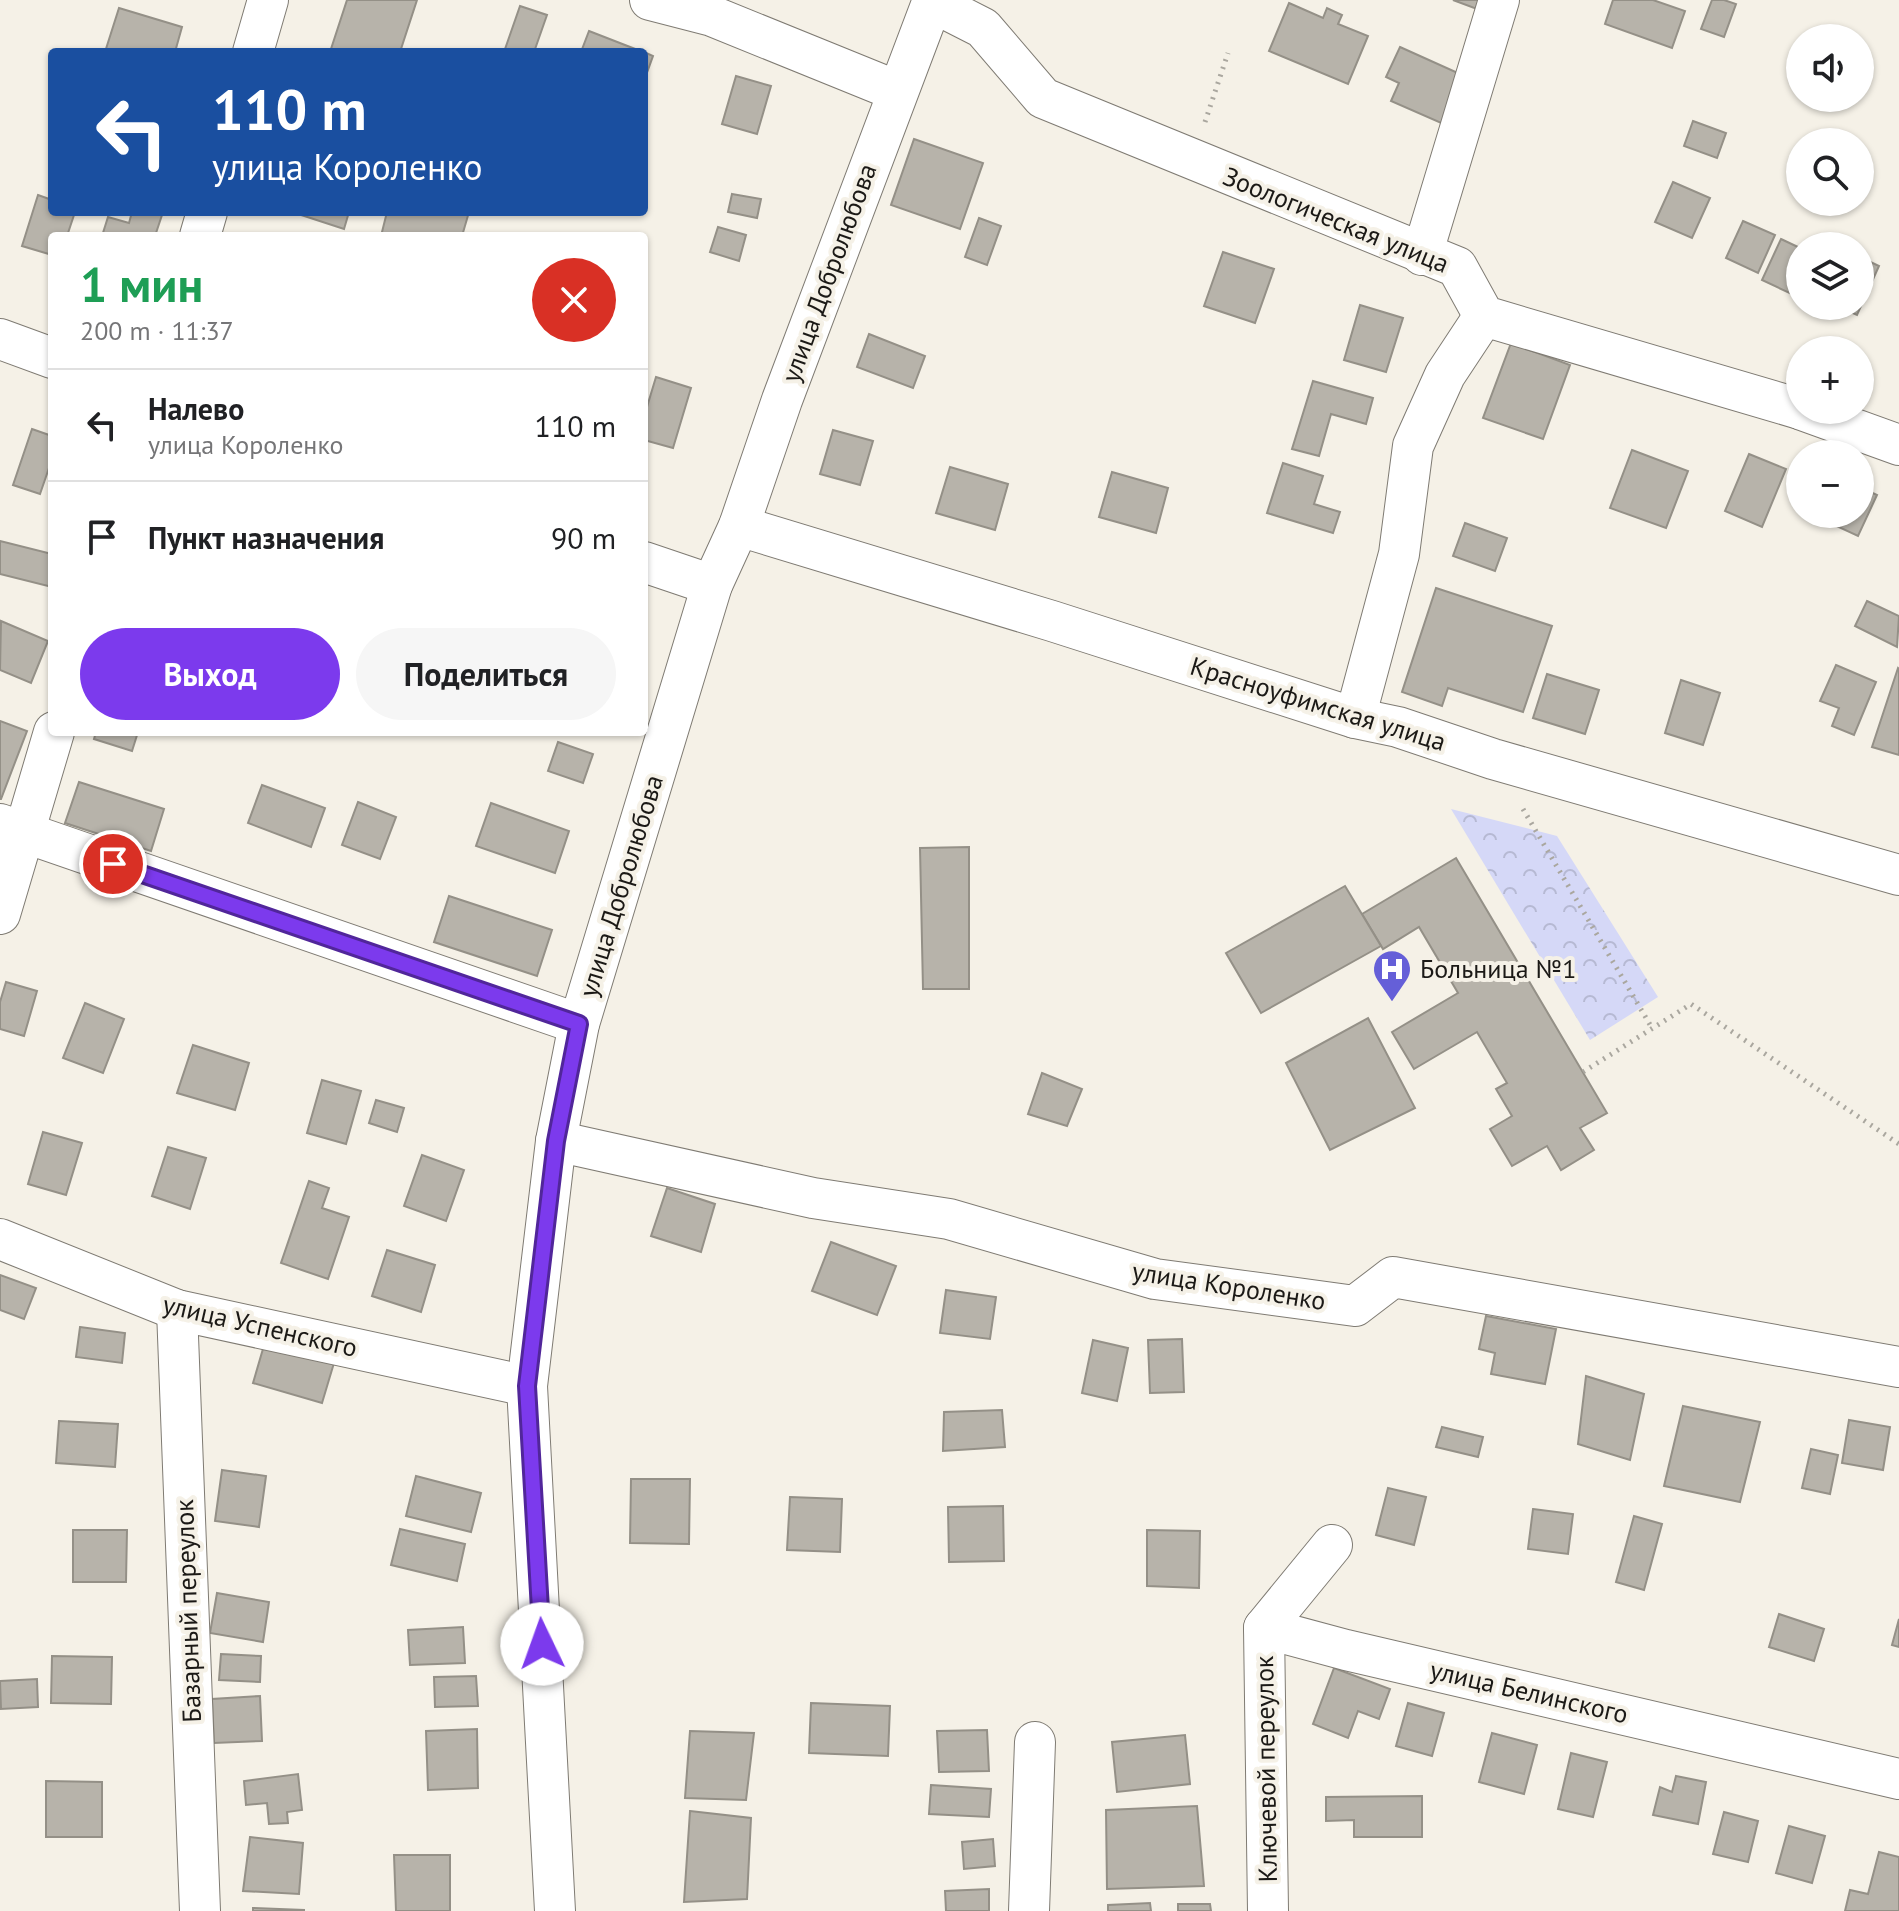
<!DOCTYPE html>
<html lang="ru">
<head>
<meta charset="utf-8">
<style>
  :root { --surface:#fff; --page:#f6f6f6; --text:#202124; --muted:#757577; --line:#e0e0e0; --accent:#7c3aed }
  body { margin:0; font-family:"PT Sans",sans-serif; background:var(--page); color:var(--text); height:100vh; display:flex; flex-direction:column; font-size:30px; white-space:nowrap }
  * { box-sizing:border-box; margin:0 }
  p { font-size:26px; color:var(--muted) }
  .icon { flex:none; width:44px; height:44px; fill:none; stroke:currentColor; stroke-width:2; stroke-linecap:round; stroke-linejoin:round }
  .map { position:relative; flex:1; overflow:hidden }
  .side { position:absolute; left:48px; top:232px; width:600px; height:504px; display:flex; flex-direction:column; background:var(--surface); border-radius:8px; box-shadow:0 2px 6px #0004 }
  .side>* { flex:none }
  .guide { position:absolute; left:48px; top:48px; width:600px; height:168px; border-radius:8px; box-shadow:0 2px 6px #0004; background:#1a4fa0; color:#fff; overflow:hidden }
  .fabs { position:absolute; left:1786px; top:24px; display:grid; gap:16px }
  .fabs a { display:grid; place-items:center; width:88px; height:88px; border-radius:50%; background:var(--surface); box-shadow:0 2px 6px #0004; font-size:40px }
  .pin { position:absolute; display:grid; place-items:center; width:68px; height:68px; color:#fff; margin:-34px; border:4px solid #fff; border-radius:50%; box-shadow:0 2px 8px #0007 }
  .me { position:absolute; width:88px; margin:-44px; rotate:357deg; stroke-linejoin:round; filter:drop-shadow(0 0 6px #0008) }
  .turn { display:flex; align-items:center; gap:28px; height:168px; padding:0 32px; font-size:36px }
  .turn .icon { width:104px; height:104px; stroke-width:2.5 }
  .turn b { display:block; font-size:56px; line-height:68px }
  .round { display:grid; place-items:center; flex:none; width:84px; height:84px; border-radius:42px; background:var(--page) }
  .headline { display:flex; align-items:center; justify-content:space-between; height:136px; padding:0 32px }
  h1 { font-size:48px; font-weight:700; line-height:60px; color:#1e9e55 }
  .primary-button { display:flex; gap:16px; margin-top:auto; padding:16px 32px }
  .primary-button a { flex:1; height:92px; border-radius:48px; background:var(--accent); color:#fff; font-size:32px; font-weight:700; line-height:92px; text-align:center }
  .primary-button a+a { background:var(--page); color:var(--text) }
  ul { padding:0; list-style:none }
  li { display:flex; align-items:center; gap:24px; height:112px; padding:0 32px; border-top:2px solid var(--line) }
  li div { flex:1 }
  li b { display:block; font-size:30px }
  li em { font-style:normal }
  .map>svg:first-child { display:block }
  .forest { fill:url(#forest-crowns) }
  .building { fill:#b7b3aa; stroke:#949087; stroke-width:2 }
  .lines { fill:none; stroke-linecap:round; stroke-linejoin:round }
  .street-casing { stroke:#7f7b73; stroke-width:42 }
  .path { stroke:#aaa79f; stroke-width:5; stroke-dasharray:2 6; stroke-linecap:butt }
  .street { stroke:#fff; stroke-width:40 }
  .route-casing { stroke:#51269a; stroke-width:20 }
  .route { stroke:#7c3aed; stroke-width:14 }
  .labels { text-anchor:middle; stroke-width:8; stroke-linejoin:round; paint-order:stroke }
  .street-label { font-size:26px; fill:#1b1916; stroke:#f5f1e7 }
  .poi-label { font-size:26px; fill:#1b1916; stroke:#f5f1e7; text-anchor:start }
</style>
</head>
<body>
<div class="map">
<svg width="1899" height="1911" viewBox="0 0 1899 1911">
  <defs>
    <pattern id="forest-crowns" width="20" height="18" patternUnits="userSpaceOnUse" patternTransform="scale(2)"><rect width="20" height="18" fill="#d5d8f7"/><path d="M2 6a3 3 0 1 1 6 0M12 15a3 3 0 1 1 6 0" fill="none" stroke="#b6b9d3"/></pattern>
  </defs>
  <rect width="100%" height="100%" fill="#f5f1e7"/>
  <path class="forest" d="M1451 809 1557 836 1658 997 1590 1040Z"/>
  <g class="building">
    <path d="M347 0H417L400 52H330Z"/>
    <path d="M1453 0H1489L1485 12Z"/>
    <path d="M1613 0H1653L1685 11 1672 48 1605 24Z"/>
    <path d="M1712 0H1724L1736 4 1724 37 1701 29Z"/>
    <path d="M1289 3 1323 18 1327 8 1342 15 1338 24 1368 36 1348 84 1269 51Z"/>
    <path d="M520 6 547 15 534 52H504Z"/>
    <path d="M119 8 182 27 175 52H105Z"/>
    <path d="M589 31 643 52H581Z"/>
    <path d="M1400 47 1469 78 1448 126 1391 101 1399 83 1386 77Z"/>
    <path d="M644 52 653 56 644 81Z"/>
    <path d="M736 76 771 86 757 134 722 124Z"/>
    <path d="M1693 121 1726 133 1717 158 1684 146Z"/>
    <path d="M914 139 983 163 960 229 891 205Z"/>
    <path d="M1673 182 1710 198 1692 238 1655 222Z"/>
    <path d="M732 194 761 199 757 218 728 212Z"/>
    <path d="M38 195 52 200V212H75L67 236H52V255L22 246Z"/>
    <path d="M132 212H163L155 236H102L108 217 129 223Z"/>
    <path d="M292 212H349L344 229Z"/>
    <path d="M387 212H469L462 236H381Z"/>
    <path d="M979 218 1001 226 987 265 965 257Z"/>
    <path d="M1743 221 1775 235 1758 273 1726 258Z"/>
    <path d="M718 227 746 235 739 261 710 252Z"/>
    <path d="M1781 239 1800 248V288L1796 296 1762 280Z"/>
    <path d="M1223 252 1274 269 1255 323 1204 306Z"/>
    <path d="M1860 257 1879 266 1857 315 1837 306H1860Z"/>
    <path d="M1360 305 1403 318 1386 372 1344 360Z"/>
    <path d="M869 334 925 356 913 388 857 367Z"/>
    <path d="M1511 343 1570 365 1543 439 1483 418Z"/>
    <path d="M656 377 691 388 673 448 644 440V417Z"/>
    <path d="M1313 381 1373 398 1366 424 1331 414 1319 456 1292 449Z"/>
    <path d="M32 429 52 436V469L49 468 40 494 13 485Z"/>
    <path d="M833 430 873 441 860 485 820 474Z"/>
    <path d="M1632 450 1688 471 1666 528 1610 508Z"/>
    <path d="M1749 454 1786 469 1762 527 1725 511Z"/>
    <path d="M1283 463 1323 476 1314 504 1340 512 1333 533 1267 513Z"/>
    <path d="M950 467 1008 484 995 530 936 513Z"/>
    <path d="M1112 472 1168 488 1156 533 1099 517Z"/>
    <path d="M1860 487 1877 495 1858 536 1817 517 1818 514H1860Z"/>
    <path d="M1465 523 1507 538 1495 571 1453 556Z"/>
    <path d="M0 541 52 554V587L0 574Z"/>
    <path d="M1436 588 1552 626 1523 712 1448 688 1442 706 1402 692Z"/>
    <path d="M1867 601 1899 616 1897 647 1855 626Z"/>
    <path d="M1 621 48 641 31 683 0 670Z"/>
    <path d="M1836 665 1876 682 1854 735 1832 726 1839 708 1820 701Z"/>
    <path d="M1898 668 1899 669V755L1872 747Z"/>
    <path d="M1547 674 1599 690 1585 734 1533 718Z"/>
    <path d="M1681 680 1720 693 1703 745 1665 733Z"/>
    <path d="M0 721 27 731 1 799H0Z"/>
    <path d="M96 732H138L132 751 94 739Z"/>
    <path d="M558 742 593 754 583 783 548 771Z"/>
    <path d="M79 782 164 809 151 851 65 823Z"/>
    <path d="M262 785 325 808 311 847 248 823Z"/>
    <path d="M358 802 396 817 380 859 342 845Z"/>
    <path d="M491 803 569 831 555 873 476 846Z"/>
    <path d="M969 847V989H923L920 848Z"/>
    <path d="M1456 858 1607 1113 1580 1128 1594 1150 1561 1170 1547 1146 1512 1166 1490 1129 1512 1116 1496 1089 1507 1083 1477 1032 1414 1069 1392 1032 1458 993 1419 927 1383 949 1362 914Z"/>
    <path d="M1345 886 1381 946 1261 1013 1226 953Z"/>
    <path d="M449 896 552 930 537 976 434 942Z"/>
    <path d="M6 982 37 991 24 1036 0 1029V1002Z"/>
    <path d="M85 1003 124 1019 103 1073 63 1058Z"/>
    <path d="M1368 1018 1415 1108 1330 1150 1286 1063Z"/>
    <path d="M193 1045 249 1063 235 1110 177 1093Z"/>
    <path d="M1042 1073 1082 1089 1067 1126 1028 1114Z"/>
    <path d="M322 1080 361 1091 346 1144 307 1133Z"/>
    <path d="M376 1100 404 1108 397 1132 369 1123Z"/>
    <path d="M43 1132 82 1143 66 1195 28 1184Z"/>
    <path d="M168 1147 206 1158 190 1209 152 1196Z"/>
    <path d="M422 1155 464 1170 446 1221 404 1206Z"/>
    <path d="M309 1181 329 1188 322 1208 349 1217 328 1279 281 1263Z"/>
    <path d="M667 1188 715 1204 701 1252 651 1236Z"/>
    <path d="M831 1242 896 1266 877 1315 812 1291Z"/>
    <path d="M387 1250 435 1265 421 1312 372 1296Z"/>
    <path d="M0 1275 36 1288 24 1319 0 1310Z"/>
    <path d="M946 1290 996 1297 990 1339 940 1333Z"/>
    <path d="M1486 1316 1556 1329 1545 1384 1491 1374 1495 1353 1479 1349Z"/>
    <path d="M80 1327 125 1333 122 1363 76 1357Z"/>
    <path d="M1182 1339 1184 1392 1150 1393 1148 1340Z"/>
    <path d="M1093 1340 1128 1348 1117 1401 1082 1393Z"/>
    <path d="M265 1342 334 1363 322 1403 253 1383Z"/>
    <path d="M1586 1376 1644 1394 1630 1460 1578 1444Z"/>
    <path d="M1683 1406 1760 1422 1740 1502 1664 1486Z"/>
    <path d="M1002 1410 1005 1447 943 1451 944 1412Z"/>
    <path d="M1849 1420 1890 1427 1883 1470 1842 1463Z"/>
    <path d="M59 1421 118 1424 115 1467 56 1463Z"/>
    <path d="M1442 1427 1483 1437 1478 1457 1436 1447Z"/>
    <path d="M1811 1449 1838 1455 1830 1494 1802 1488Z"/>
    <path d="M222 1470 266 1476 259 1527 215 1521Z"/>
    <path d="M416 1476 481 1493 471 1532 406 1516Z"/>
    <path d="M631 1479H690L689 1544 630 1543Z"/>
    <path d="M1388 1488 1426 1497 1414 1545 1376 1535Z"/>
    <path d="M790 1497 842 1499 840 1552 787 1550Z"/>
    <path d="M1003 1506 1004 1561 949 1562 948 1507Z"/>
    <path d="M1533 1509 1573 1514 1568 1554 1528 1549Z"/>
    <path d="M1634 1516 1662 1524 1644 1590 1616 1582Z"/>
    <path d="M400 1529 465 1544 457 1581 391 1565Z"/>
    <path d="M73 1530H127L126 1582H73Z"/>
    <path d="M1147 1530 1200 1531 1199 1588 1147 1586Z"/>
    <path d="M217 1593 269 1602 263 1642 210 1633Z"/>
    <path d="M1779 1614 1824 1629 1814 1661 1769 1647Z"/>
    <path d="M1899 1619V1647L1892 1645Z"/>
    <path d="M463 1627 465 1663 410 1665 408 1630Z"/>
    <path d="M221 1654 261 1656 260 1682 219 1680Z"/>
    <path d="M52 1656 112 1657 111 1704 51 1703Z"/>
    <path d="M1334 1668 1390 1689 1379 1719 1358 1711 1348 1738 1313 1724Z"/>
    <path d="M476 1676 478 1706 435 1707 434 1677Z"/>
    <path d="M37 1679 38 1707 1 1709 0 1681Z"/>
    <path d="M260 1696 262 1741 214 1743 212 1699Z"/>
    <path d="M811 1703 890 1706 888 1756 809 1753Z"/>
    <path d="M1408 1703 1444 1713 1432 1756 1396 1746Z"/>
    <path d="M477 1729 478 1788 428 1790 426 1731Z"/>
    <path d="M987 1730 989 1771 939 1772 937 1731Z"/>
    <path d="M690 1731 754 1733 746 1800 685 1798Z"/>
    <path d="M1492 1733 1537 1745 1524 1794 1479 1782Z"/>
    <path d="M1185 1735 1190 1784 1117 1792 1112 1742Z"/>
    <path d="M1571 1753 1607 1762 1593 1817 1558 1809Z"/>
    <path d="M298 1774 302 1810 287 1812 288 1823 269 1824 267 1803 246 1805 244 1781Z"/>
    <path d="M1676 1776 1706 1782 1698 1824 1653 1815 1660 1787 1672 1792Z"/>
    <path d="M46 1781 102 1782V1837H46Z"/>
    <path d="M931 1785 991 1789 989 1817 929 1814Z"/>
    <path d="M1422 1796V1837H1354V1820L1326 1821V1797Z"/>
    <path d="M1197 1806 1204 1886 1107 1889 1106 1810Z"/>
    <path d="M690 1811 751 1818 747 1899 684 1902Z"/>
    <path d="M1724 1812 1758 1821 1748 1862 1713 1854Z"/>
    <path d="M1789 1826 1825 1836 1812 1883 1776 1873Z"/>
    <path d="M250 1837 303 1843 299 1894 243 1891Z"/>
    <path d="M993 1839 995 1866 964 1869 962 1842Z"/>
    <path d="M1879 1852 1899 1857V1911H1845L1850 1890 1868 1894Z"/>
    <path d="M394 1855H450V1911H396Z"/>
    <path d="M989 1889V1911H946L945 1891Z"/>
    <path d="M1150 1903 1151 1911H1108V1905Z"/>
    <path d="M1178 1904H1210L1211 1911H1178Z"/>
    <path d="M253 1908 304 1910V1911H253Z"/>
  </g>
  <g class="lines">
    <defs>
      <g id="street">
        <path d="M650 0 712 16 897 91"/>
        <path d="M932 2 983 28 1043 98 1457 267 1484 316 1800 409"/>
        <path d="M253 52 268 0"/>
        <path d="M200 236 207 212"/>
        <path d="M1422 255 1499 0"/>
        <path d="M0 339 52 358"/>
        <path d="M1802 410 1899 445"/>
        <path d="M739 526 1052 621 1355 718 1398 727 1493 759 1899 875"/>
        <path d="M644 562 712 585"/>
        <path d="M1355 718 1399 554 1413 446 1445 375 1484 316"/>
        <path d="M0 824 579 1024"/>
        <path d="M0 914 54 732"/>
        <path d="M556 1141 813 1198 949 1219 1155 1279 1355 1306 1393 1277 1899 1367"/>
        <path d="M0 1239 177 1310 527 1386"/>
        <path d="M177 1310 200 1911"/>
        <path d="M1332 1545 1264 1628 1346 1650 1899 1779"/>
        <path d="M1264 1628 1268 1911"/>
        <path d="M555 1911 527 1386 556 1141 579 1024 712 585 739 526 782 400 933 0"/>
        <path d="M1029 1911 1035 1742"/>
      </g>
    </defs>
    <use href="#street" class="street-casing"/>
    <g class="path">
      <path d="M1205 122 1228 53"/>
      <path d="M1523 809 1652 1028"/>
      <path d="M1583 1072 1691 1004 1899 1144"/>
    </g>
    <use href="#street" class="street"/>
  </g>
  <g class="lines">
    <defs>
      <path id="route" d="M113 864 579 1024 556 1141 527 1386 542 1644"/>
    </defs>
    <use href="#route" class="route-casing"/>
    <use href="#route" class="route"/>
  </g>
  <defs>
    <symbol id="hospital-pin" viewBox="-11 -11 22 30"><path d="M0 17L-7.5 6A9.5 9.5 0 1 1 7.5 6Z" fill="#655fd8" stroke="#f5f1e7"/><path d="M-5-5h3v3.5h4V-5h3V5h-3V1.5h-4V5h-3Z" fill="#fff"/></symbol>
  </defs>
  <g fill-rule="evenodd">
    <use href="#hospital-pin" x="1370" y="947" width="44" height="60"/>
  </g>
  <g class="labels">
    <g class="street-label">
      <text transform="translate(1336 220) rotate(22)" y="9">Зоологическая улица</text>
      <text transform="translate(829 273) rotate(-70)" y="9">улица Добролюбова</text>
      <text transform="translate(1318 704) rotate(17)" y="9">Красноуфимская улица</text>
      <text transform="translate(621 886) rotate(-73)" y="9">улица Добролюбова</text>
      <text transform="translate(1229 1286) rotate(9)" y="9">улица Короленко</text>
      <text transform="translate(260 1326) rotate(13)" y="9">улица Успенского</text>
      <text transform="translate(188 1611) rotate(-92)" y="9">Базарный переулок</text>
      <text transform="translate(1529 1692) rotate(13)" y="9">улица Белинского</text>
      <text transform="translate(1266 1769) rotate(-91)" y="9">Ключевой переулок</text>
    </g>
    <g class="poi-label">
      <text x="1420" y="978">Больница №1</text>
    </g>
  </g>
</svg>
<div class="fabs">
<a><svg class="icon" aria-label="sound" viewBox="0 0 24 24"><path d="M4 9h4l5-4v14l-5-4H4zM17 9q2 3 0 6"/></svg></a>
<a><svg class="icon" aria-label="search" viewBox="0 0 24 24"><circle cx="10" cy="10" r="6"/><path d="M15 15l6 6"/></svg></a>
<a><svg class="icon" aria-label="layers" viewBox="0 0 24 24"><path d="M12 4l9 5-9 5-9-5zM3 14l9 5 9-5"/></svg></a>
<a>+</a>
<a>−</a>
</div>
<div class="pin" style="left:113px;top:864px;background:#d93025"><svg class="icon" aria-label="arrive" viewBox="0 0 24 24"><path d="M6 21V4h12l-3 4 3 4H6"/></svg></div>
<svg class="me" style="left:542px;top:1644px" viewBox="-20 -20 40 40"><circle r="19" fill="#fff"/><path d="M0-13L10 11 0 6-10 11z" fill="#7c3aed"/></svg>
<div class="guide">
<div class="turn"><svg class="icon" aria-label="left" viewBox="0 0 24 24"><path d="M17 20v-9H6M10 6l-5 5 5 5"/></svg><div><b>110 m</b>улица Короленко</div></div>
</div>
<section class="side">
<div class="headline"><div><h1>1 мин</h1><p>200 m · 11:37</p></div><a class="round" style="background:#d93025;color:#fff"><svg class="icon" aria-label="close" viewBox="0 0 24 24"><path d="M6 6l12 12M18 6L6 18"/></svg></a></div>
<ul>
<li><svg class="icon" aria-label="left" viewBox="0 0 24 24"><path d="M17 20v-9H6M10 6l-5 5 5 5"/></svg><div><b>Налево</b><p>улица Короленко</p></div><em>110 m</em></li>
<li><svg class="icon" aria-label="arrive" viewBox="0 0 24 24"><path d="M6 21V4h12l-3 4 3 4H6"/></svg><div><b>Пункт назначения</b></div><em>90 m</em></li>
</ul>
<div class="primary-button"><a>Выход</a><a>Поделиться</a></div>
</section>
</div>
</body>
</html>
